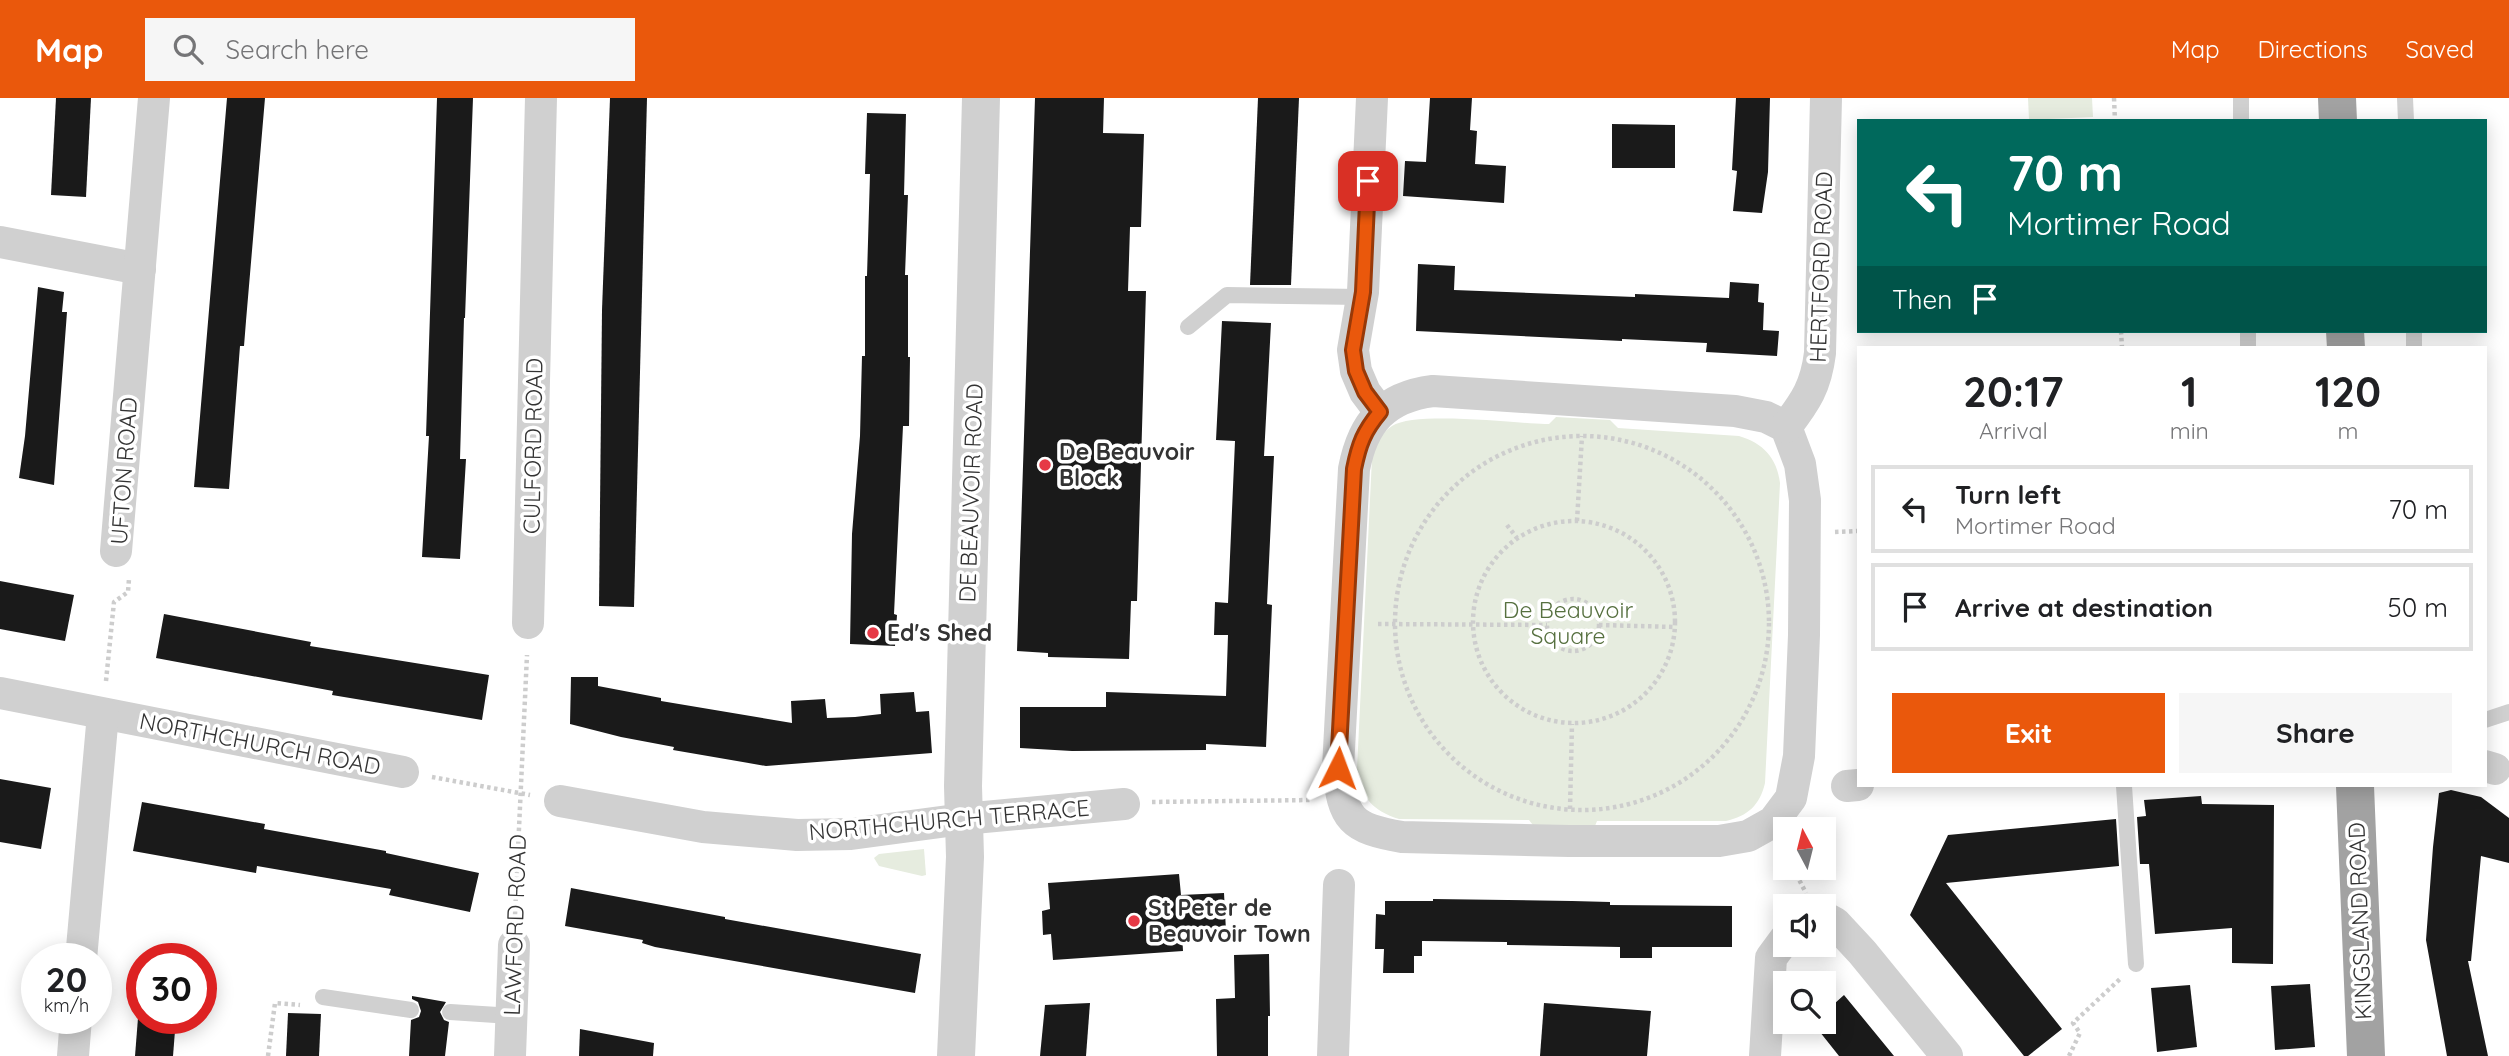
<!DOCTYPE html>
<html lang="en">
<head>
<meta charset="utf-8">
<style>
  :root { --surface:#fff; --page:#f6f6f6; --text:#202124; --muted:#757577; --line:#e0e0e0; --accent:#ea580c }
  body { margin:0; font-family:Quicksand,sans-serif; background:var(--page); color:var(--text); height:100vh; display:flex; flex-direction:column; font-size:26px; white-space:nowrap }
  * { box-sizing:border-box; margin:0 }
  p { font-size:23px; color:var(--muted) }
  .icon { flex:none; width:38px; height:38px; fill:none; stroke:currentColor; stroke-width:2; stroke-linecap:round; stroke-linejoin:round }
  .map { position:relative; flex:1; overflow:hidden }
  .side { position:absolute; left:1857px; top:248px; width:630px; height:441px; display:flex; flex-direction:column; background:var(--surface); border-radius:0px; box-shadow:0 4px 18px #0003 }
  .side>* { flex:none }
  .banner { position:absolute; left:1857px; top:21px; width:630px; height:214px; border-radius:0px; box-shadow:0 4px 18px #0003; background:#00695c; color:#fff; overflow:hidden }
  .needle { width:46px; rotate:353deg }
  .buttons { position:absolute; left:1773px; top:719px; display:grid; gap:14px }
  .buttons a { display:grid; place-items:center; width:63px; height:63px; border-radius:0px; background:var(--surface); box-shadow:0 4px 18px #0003; font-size:35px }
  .speed { position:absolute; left:21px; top:845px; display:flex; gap:14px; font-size:35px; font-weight:700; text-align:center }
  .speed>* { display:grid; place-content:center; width:91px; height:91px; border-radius:50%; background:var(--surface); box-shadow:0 4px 18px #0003; line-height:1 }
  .speed small { font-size:18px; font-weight:400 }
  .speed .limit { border:10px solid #d22; background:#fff; color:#111 }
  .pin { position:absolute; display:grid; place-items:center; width:60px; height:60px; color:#fff; margin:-30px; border-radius:14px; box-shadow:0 4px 10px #0006 }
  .me { position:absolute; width:77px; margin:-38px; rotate:3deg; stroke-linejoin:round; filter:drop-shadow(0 0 5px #0008) }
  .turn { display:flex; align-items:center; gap:24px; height:147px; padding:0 35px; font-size:32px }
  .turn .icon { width:91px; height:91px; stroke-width:2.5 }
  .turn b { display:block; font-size:49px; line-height:60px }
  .then { display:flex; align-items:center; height:66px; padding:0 35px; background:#0003; gap:14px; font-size:26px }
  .eta { display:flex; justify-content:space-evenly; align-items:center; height:119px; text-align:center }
  .eta b { font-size:42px; font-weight:700; line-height:49px }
  .action { display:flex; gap:14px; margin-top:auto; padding:14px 35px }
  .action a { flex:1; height:80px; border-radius:0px; background:var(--accent); color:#fff; font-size:28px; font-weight:700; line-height:80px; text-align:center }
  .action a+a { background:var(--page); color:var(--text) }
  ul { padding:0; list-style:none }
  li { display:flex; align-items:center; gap:21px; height:88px; margin:0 14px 10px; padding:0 21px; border:4px solid var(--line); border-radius:0px }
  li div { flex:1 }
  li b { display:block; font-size:26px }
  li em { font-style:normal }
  header { display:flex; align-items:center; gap:42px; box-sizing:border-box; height:98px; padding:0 35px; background:var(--accent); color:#fff }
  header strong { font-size:33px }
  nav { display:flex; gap:38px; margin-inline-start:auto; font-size:24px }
  .search { width:490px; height:63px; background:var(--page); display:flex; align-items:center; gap:18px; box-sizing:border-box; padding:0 24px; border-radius:0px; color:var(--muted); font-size:26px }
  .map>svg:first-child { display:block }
  .green { fill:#e6ecdf }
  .building { fill:#1a1a1a }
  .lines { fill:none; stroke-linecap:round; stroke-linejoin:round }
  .path { stroke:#cdcdcd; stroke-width:4.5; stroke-dasharray:3.5 3.5; stroke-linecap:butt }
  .service { stroke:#d0d0d0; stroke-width:16 }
  .minor { stroke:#d0d0d0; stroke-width:32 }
  .tertiary { stroke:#d0d0d0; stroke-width:38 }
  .trunk { stroke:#a2a2a2; stroke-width:38 }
  .route-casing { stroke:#983908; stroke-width:18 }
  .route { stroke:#ea580c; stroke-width:12 }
  .poi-dot { fill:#e63946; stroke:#fff; stroke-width:2.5 }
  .labels { text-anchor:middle; stroke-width:7; stroke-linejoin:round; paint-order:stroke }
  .street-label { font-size:23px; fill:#333; stroke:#fff }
  .poi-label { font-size:23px; font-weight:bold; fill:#333; stroke:#fff; text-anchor:start }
  .park-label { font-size:23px; fill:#56703f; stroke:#fff }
</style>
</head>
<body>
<header>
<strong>Map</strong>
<div class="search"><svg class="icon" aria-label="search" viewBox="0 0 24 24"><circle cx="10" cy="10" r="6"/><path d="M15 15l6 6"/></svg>Search here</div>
<nav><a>Map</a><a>Directions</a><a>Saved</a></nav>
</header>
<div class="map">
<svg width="2509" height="958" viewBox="0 0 2509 958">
  <rect width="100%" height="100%" fill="#fff"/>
  <g class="green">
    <path d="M2028 0H2092L2093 19 2029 22Z"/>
    <path d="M1556 319 1610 322 1618 330 1739 338C1763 345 1777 360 1780 385L1765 685C1760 707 1748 718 1726 723H1597L1595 728 1536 731 1529 722 1399 721C1373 713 1360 699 1357 671L1372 360C1377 347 1379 336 1392 328 1415 313 1513 325 1545 326H1549Z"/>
    <path d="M924 751 926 777 922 778 879 768 874 760 879 756Z"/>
  </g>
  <g class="building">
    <path d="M56 0H91L86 99 51 97Z"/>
    <path d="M227 0H265L246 223 244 248H240L229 391 194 389Z"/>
    <path d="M437 0H473L465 220H464L460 361H466L460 461 422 459 429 338H426Z"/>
    <path d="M610 0H647L634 509 599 508 602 212Z"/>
    <path d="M1035 0H1104L1103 35 1144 36 1141 129H1130L1128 193H1146L1137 503H1131L1129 561 1048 559V555L1017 553Z"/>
    <path d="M1258 0H1299L1291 187H1250Z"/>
    <path d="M1430 0H1472L1470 32 1477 33 1475 66 1506 68 1504 105 1403 98 1405 63 1426 64Z"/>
    <path d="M1736 0H1770L1768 74 1762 115 1733 113 1737 73 1732 72Z"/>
    <path d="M867 15 906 16 904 97H908L905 177H908V259H910L909 328H903L894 516 897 517 895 548 850 546 852 436 860 338 862 258H865V178H867L870 76H865Z"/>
    <path d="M1612 26 1675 27V70H1612Z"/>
    <path d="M1418 166 1455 168 1454 192 1635 199V196L1729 200 1730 184 1759 186 1758 204 1764 205 1763 232 1779 233 1777 258 1706 254 1707 245 1622 241V243L1416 233Z"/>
    <path d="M38 189 64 194 62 214H67L54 387 19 380 25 338Z"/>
    <path d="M1222 223 1271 225 1264 358H1274L1267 506 1272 507 1266 649 1206 646V652L1072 653 1020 650V609H1106V594L1226 598 1228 537H1214L1215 504 1228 505 1235 343 1216 342Z"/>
    <path d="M0 483 74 497 65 543 0 531Z"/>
    <path d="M164 516 311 544 310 548 489 577 482 622 332 597 333 593 156 560Z"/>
    <path d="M571 579H598V588L661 600V603L792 625 791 603 825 601 827 620 855 619 881 616 880 596 914 594 916 614 929 613 932 655 766 668 673 652 674 649 621 639 570 626Z"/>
    <path d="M0 681 51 690 41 751 0 744Z"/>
    <path d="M2451 692 2481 699 2509 720V765L2481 758 2471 863H2468L2488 958H2447L2426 842 2433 749 2439 695Z"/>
    <path d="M2201 698 2202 706 2274 707 2273 866 2232 865V830L2155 836 2149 766H2140L2137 719 2146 718 2144 702Z"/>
    <path d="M142 704 265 726 264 731 386 753V755L479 775 470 814 389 797 391 791 257 768 256 775 133 753Z"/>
    <path d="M2116 721 2119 768 1946 785 2062 931 2028 958H2024L1910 817 1948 737Z"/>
    <path d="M1179 776 1181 797 1224 795 1226 833 1182 835 1183 853 1053 862 1051 836 1043 837 1042 813 1050 811 1048 785Z"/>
    <path d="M571 790 725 819V821L921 856 915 895 655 849 642 845 643 842 565 828Z"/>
    <path d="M1433 801 1572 803 1610 804V807L1732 808V849H1652V860H1620V849L1507 847V844L1422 843V858H1414V875H1383L1384 851H1375L1376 816 1385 817V803H1433Z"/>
    <path d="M1269 856 1270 918H1268V958H1217L1216 901 1235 900 1234 857Z"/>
    <path d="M2310 886 2315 949 2275 952 2271 888Z"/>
    <path d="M2190 887 2197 949 2157 954 2151 890Z"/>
    <path d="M1844 897 1876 936 1894 958H1839L1812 924H1824V915Z"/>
    <path d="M412 898 446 904 440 914 444 922 449 924 445 958H409L411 922 419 919 421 913 418 904 412 901Z"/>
    <path d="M1090 905 1086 958H1040L1045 907Z"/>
    <path d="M1544 905 1651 913 1647 958H1540Z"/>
    <path d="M288 915 321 916 319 958H286Z"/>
    <path d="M138 920H176L173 958H135Z"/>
    <path d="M580 931 654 945 653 958H579Z"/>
  </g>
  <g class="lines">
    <g class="path">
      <path d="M2114 0 2115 23"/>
      <path d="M2121 233 2122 250"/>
      <circle cx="1582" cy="525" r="187"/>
      <circle cx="1574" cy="524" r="101"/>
      <path d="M1577 423 1582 338"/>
      <path d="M1507 427 1517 440"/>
      <path d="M1835 434 1858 433"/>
      <circle cx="1573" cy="527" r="26"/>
      <path d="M1378 526 1547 527"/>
      <path d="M1599 527 1676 529"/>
      <path d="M106 583 114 504 128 494 129 481"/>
      <path d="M432 679 530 697"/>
      <path d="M1152 704 1312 702"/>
      <path d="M1570 711 1572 626"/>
      <path d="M1793 770 1806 795"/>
      <path d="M515 817 527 557"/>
      <path d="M268 958 275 905 300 907"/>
      <path d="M2069 958 2080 935 2073 925 2120 881"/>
    </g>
    <g class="service">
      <path d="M2241 0V23"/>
      <path d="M2405 0 2406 23"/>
      <path d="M1188 229 1227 197 1362 199"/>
      <path d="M2248 233V250"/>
      <path d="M2414 250V233"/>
      <path d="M2485 622 2509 614"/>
      <path d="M2124 688 2136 866"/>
      <path d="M323 899 411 912"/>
      <path d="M450 914 512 918"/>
    </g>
    <g class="minor">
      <path d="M1372 0 1363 194 1353 252 1356 273 1365 294 1380 314"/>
      <path d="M0 144 140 171"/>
      <path d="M1433 293 1735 313 1766 319 1786 329 1800 366 1805 402 1804 537 1799 658 1791 700 1773 724 1748 738 1719 743H1569L1402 739C1351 730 1343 722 1338 670L1354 371C1363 324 1385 299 1433 293Z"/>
      <path d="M1786 329C1806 303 1816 288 1820 255L1826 0"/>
      <path d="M116 453 154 0"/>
      <path d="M528 525 541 0"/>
      <path d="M0 595 403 674"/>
      <path d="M2485 668 2495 671"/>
      <path d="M1847 688 1858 687"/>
      <path d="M560 703 703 729 797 737 851 736 963 721 1124 706"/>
      <path d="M1824 819 1835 825 1862 854 1947 958"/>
      <path d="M81 861 103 616"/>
      <path d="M73 958 76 920"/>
      <path d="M510 958 514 847"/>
      <path d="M1333 958 1339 787"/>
      <path d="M1765 958 1771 860 1785 841"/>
    </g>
    <path class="tertiary" d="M956 958 965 759 963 688 981 0"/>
    <g class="trunk">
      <path d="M2337 0 2338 23"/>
      <path d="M2345 233 2346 250"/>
      <path d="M2355 688 2366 958"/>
    </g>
  </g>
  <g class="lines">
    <defs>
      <path id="route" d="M1338 670 1354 371C1359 346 1364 333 1380 314L1365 294 1356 273 1353 252 1363 194 1368 83"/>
    </defs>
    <use href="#route" class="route-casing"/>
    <use href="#route" class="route"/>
  </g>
  <g class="poi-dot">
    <circle cx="1045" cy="367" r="7"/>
    <circle cx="873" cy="535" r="7"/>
    <circle cx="1134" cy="823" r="7"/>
  </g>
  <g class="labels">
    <g class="street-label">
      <text transform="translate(1821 169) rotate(-88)" y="8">HERTFORD ROAD</text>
      <text transform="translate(533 348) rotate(-89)" y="8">CULFORD ROAD</text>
      <text transform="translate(124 373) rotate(-86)" y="8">UFTON ROAD</text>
      <text transform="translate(971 395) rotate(-88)" y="8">DE BEAUVOIR ROAD</text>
      <text transform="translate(260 646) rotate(11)" y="8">NORTHCHURCH ROAD</text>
      <text transform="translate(949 722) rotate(-5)" y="8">NORTHCHURCH TERRACE</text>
      <text transform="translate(2360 823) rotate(-92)" y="8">KINGSLAND ROAD</text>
      <text transform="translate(515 827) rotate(-88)" y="8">LAWFORD ROAD</text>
    </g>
    <g class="poi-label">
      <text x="1059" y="362">De Beauvoir<tspan x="1059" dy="26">Block</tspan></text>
      <text x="887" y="543">Ed's Shed</text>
      <text x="1148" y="818">St Peter de<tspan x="1148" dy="26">Beauvoir Town</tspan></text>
    </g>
    <g class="park-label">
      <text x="1568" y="520">De Beauvoir<tspan x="1568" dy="26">Square</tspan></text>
    </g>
  </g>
</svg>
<div class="buttons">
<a><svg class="needle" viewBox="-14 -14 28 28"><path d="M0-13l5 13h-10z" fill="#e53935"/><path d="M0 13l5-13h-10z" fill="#757577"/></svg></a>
<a><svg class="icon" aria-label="sound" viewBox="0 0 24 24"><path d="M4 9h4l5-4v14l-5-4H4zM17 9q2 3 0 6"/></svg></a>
<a><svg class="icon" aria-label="search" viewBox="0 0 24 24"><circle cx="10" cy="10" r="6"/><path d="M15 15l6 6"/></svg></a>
</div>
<div class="speed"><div>20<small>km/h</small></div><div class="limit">30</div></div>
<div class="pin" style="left:1368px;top:83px;background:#d93025"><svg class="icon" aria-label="arrive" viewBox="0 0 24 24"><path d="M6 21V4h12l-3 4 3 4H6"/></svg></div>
<svg class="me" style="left:1338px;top:670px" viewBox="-20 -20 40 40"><path d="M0-17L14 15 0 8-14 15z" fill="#ea580c" stroke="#fff" stroke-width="4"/></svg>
<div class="banner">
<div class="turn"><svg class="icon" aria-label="left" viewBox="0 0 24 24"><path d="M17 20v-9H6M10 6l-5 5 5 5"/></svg><div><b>70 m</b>Mortimer Road</div></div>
<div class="then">Then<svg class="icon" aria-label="arrive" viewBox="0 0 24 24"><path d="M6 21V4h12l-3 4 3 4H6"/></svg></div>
</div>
<section class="side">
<div class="eta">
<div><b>20:17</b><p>Arrival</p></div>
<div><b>1</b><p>min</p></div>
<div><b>120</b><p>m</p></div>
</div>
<ul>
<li><svg class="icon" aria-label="left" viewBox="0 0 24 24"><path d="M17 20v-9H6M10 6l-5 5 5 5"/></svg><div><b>Turn left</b><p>Mortimer Road</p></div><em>70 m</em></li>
<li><svg class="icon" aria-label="arrive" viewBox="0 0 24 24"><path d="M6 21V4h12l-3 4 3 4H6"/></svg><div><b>Arrive at destination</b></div><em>50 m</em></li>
</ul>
<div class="action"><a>Exit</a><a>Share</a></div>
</section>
</div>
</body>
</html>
